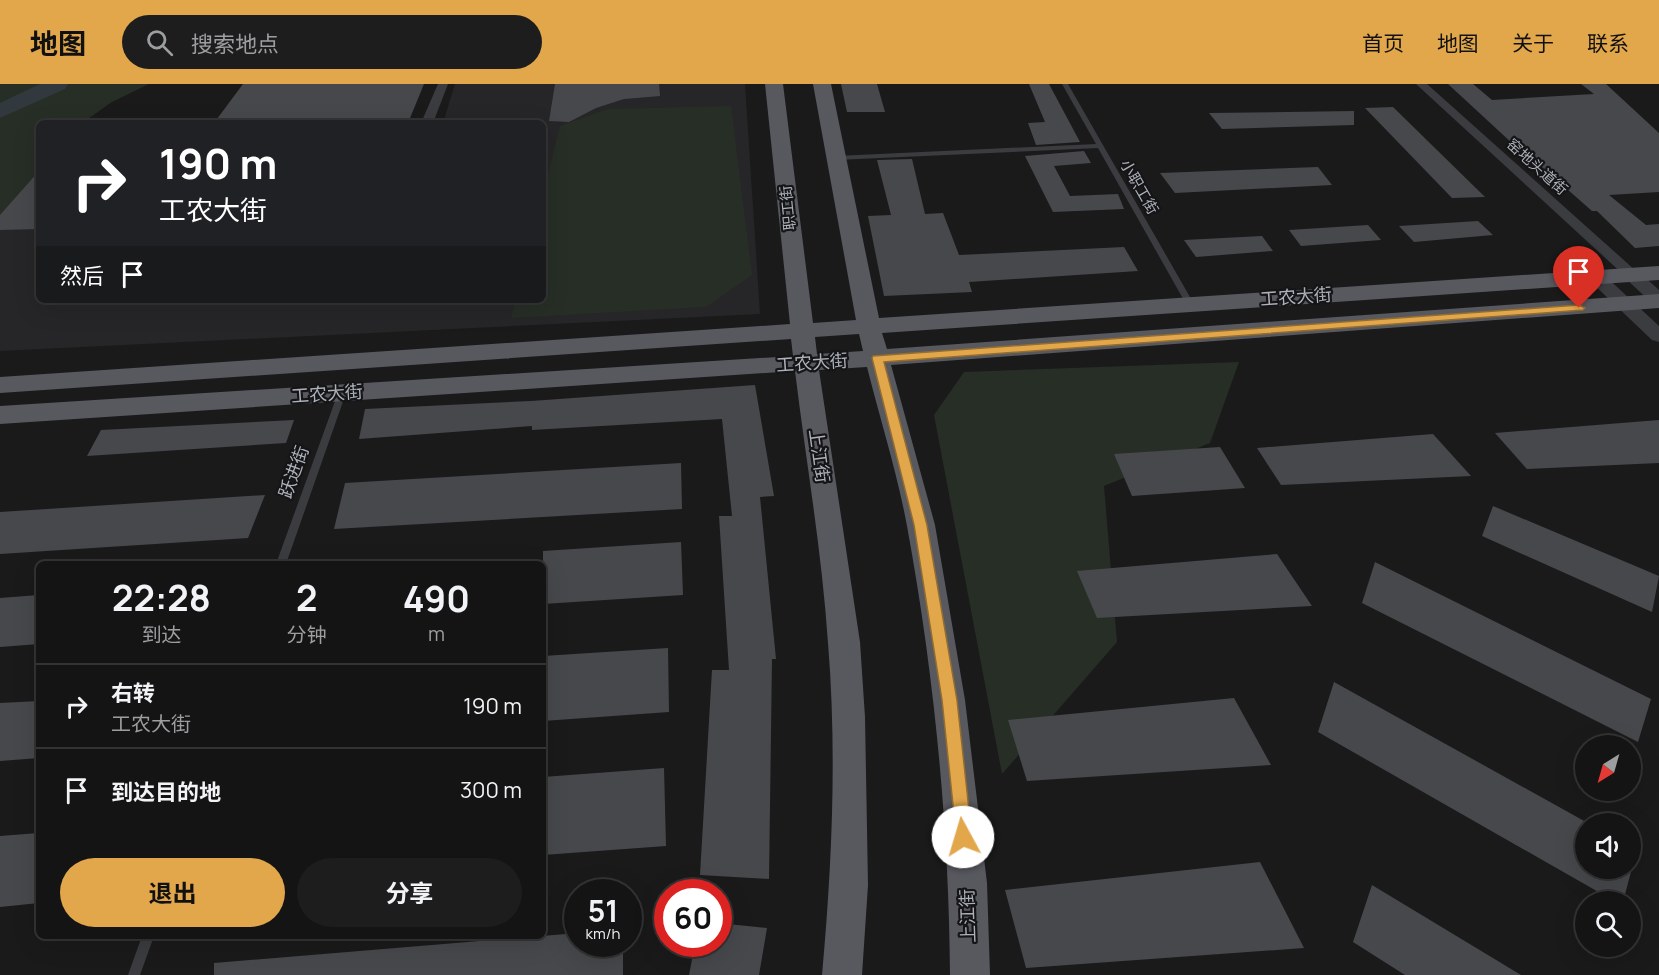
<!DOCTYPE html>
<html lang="zh">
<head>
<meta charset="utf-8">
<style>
  :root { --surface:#141414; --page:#1d1d1d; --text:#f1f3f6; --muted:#9d9ea0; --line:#333334; --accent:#e2a74b }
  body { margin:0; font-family:Manrope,"Noto Sans SC",sans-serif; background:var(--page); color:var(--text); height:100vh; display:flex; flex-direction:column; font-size:22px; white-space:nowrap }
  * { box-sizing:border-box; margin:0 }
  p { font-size:20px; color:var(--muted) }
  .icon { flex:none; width:33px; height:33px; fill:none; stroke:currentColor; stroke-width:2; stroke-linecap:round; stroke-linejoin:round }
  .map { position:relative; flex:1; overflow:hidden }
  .side { position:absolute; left:36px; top:477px; width:510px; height:378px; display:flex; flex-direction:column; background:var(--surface); border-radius:9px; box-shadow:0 6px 24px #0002,0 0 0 2px var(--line) }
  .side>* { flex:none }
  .hud { position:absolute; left:36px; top:36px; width:510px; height:183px; border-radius:9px; box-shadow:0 6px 24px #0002,0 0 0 2px var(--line); background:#202124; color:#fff; overflow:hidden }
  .needle { width:39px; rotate:217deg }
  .tools { position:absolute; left:1575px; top:651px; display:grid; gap:12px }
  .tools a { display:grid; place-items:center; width:66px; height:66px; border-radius:50%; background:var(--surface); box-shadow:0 6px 24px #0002,0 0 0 2px var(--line); font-size:30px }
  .speed { position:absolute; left:564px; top:795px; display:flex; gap:12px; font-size:30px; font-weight:700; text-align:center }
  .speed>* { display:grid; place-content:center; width:78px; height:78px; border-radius:50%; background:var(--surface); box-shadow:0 6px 24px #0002,0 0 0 2px var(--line); line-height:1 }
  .speed small { font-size:15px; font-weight:400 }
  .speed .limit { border:9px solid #d22; background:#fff; color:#111 }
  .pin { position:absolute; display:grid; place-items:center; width:51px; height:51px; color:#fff; margin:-62px -26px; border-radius:50% 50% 50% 0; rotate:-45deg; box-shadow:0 0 6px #0007 }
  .pin .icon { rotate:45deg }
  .me { position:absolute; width:66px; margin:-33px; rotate:354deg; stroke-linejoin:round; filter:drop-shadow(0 0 4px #0008) }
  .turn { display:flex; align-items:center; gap:21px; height:126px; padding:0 24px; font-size:27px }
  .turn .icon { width:78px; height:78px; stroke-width:2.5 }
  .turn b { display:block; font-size:42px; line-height:51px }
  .then { display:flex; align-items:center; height:57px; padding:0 24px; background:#0003; gap:12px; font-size:22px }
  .eta { display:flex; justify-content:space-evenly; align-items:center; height:102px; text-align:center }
  .eta b { font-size:36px; font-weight:700; line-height:42px }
  .action { display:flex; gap:12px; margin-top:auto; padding:12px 24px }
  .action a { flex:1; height:69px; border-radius:36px; background:var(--accent); color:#111; font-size:24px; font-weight:700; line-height:69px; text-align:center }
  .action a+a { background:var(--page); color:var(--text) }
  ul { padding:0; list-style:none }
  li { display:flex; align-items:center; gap:18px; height:84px; padding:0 24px; border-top:2px solid var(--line) }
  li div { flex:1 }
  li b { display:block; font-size:22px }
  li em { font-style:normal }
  header { display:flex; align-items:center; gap:36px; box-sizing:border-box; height:84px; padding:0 30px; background:var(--accent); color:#111 }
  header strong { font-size:28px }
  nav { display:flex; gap:33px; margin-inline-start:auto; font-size:21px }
  .search { width:420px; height:54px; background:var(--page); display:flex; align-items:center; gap:15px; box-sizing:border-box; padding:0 21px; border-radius:33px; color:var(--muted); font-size:22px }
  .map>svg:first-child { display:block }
  .built { fill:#262628 }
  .green { fill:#262e26 }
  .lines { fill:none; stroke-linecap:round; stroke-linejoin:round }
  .river { fill:#31393f; fill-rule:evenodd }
  .building { fill:#47484b }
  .service { fill:#3b3c40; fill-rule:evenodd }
  .minor { fill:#3b3c40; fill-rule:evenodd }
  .tertiary { fill:#3b3c40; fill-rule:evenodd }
  .primary { fill:#57595f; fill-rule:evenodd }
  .route { fill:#e2a74b; stroke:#936d31; stroke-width:1.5 }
  .labels { text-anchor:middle; stroke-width:4.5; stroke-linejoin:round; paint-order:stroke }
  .far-street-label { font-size:15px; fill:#adb2ba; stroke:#151517 }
  .street-label { font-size:18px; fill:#adb2ba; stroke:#151517 }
</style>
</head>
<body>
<header>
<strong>地图</strong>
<div class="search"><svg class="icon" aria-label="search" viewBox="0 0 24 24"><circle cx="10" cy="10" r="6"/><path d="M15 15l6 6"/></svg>搜索地点</div>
<nav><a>首页</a><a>地图</a><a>关于</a><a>联系</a></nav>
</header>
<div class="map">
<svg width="1659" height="891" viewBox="0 0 1659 891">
  <rect width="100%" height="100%" fill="#1a1a1b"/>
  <path class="built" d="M455 0H745L760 230 0 267V131L39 87V216H543V39H443Z"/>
  <g class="green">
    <path d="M0 0H149L112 18 82 39H39V91L0 135Z"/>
    <path d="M731 22 752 191 706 223 511 234 516 216H543V110L560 42 608 25Z"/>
    <path d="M1239 278 1210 359 1104 402 1117 558 1002 690 934 331 964 288Z"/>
  </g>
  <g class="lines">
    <path class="river" d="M40 0H68L65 5 0 34V19Z"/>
  </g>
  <g class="building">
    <path d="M243 0H424L408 39H214Z"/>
    <path d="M555 0H659L660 12 624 15 596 24 569 38 549 37Z"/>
    <path d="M841 0H877L885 28H847Z"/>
    <path d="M1029 0H1049L1080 58 1036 61 1028 39 1045 38Z"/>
    <path d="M1448 0H1473L1492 16 1594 10 1581 0H1606L1659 49V108L1609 111 1646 141 1659 140V162L1635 164 1597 127H1592L1542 83H1538Z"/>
    <path d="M1393 23 1485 113 1452 114 1365 24Z"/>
    <path d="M1354 27V41L1222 45 1209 29Z"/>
    <path d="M1084 67 1091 79 1054 82 1070 112 1118 110 1124 125 1053 128 1025 72Z"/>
    <path d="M912 75 925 130 943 129 959 171 1124 163 1138 187 969 198 972 208 884 212 868 132 891 131 877 76Z"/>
    <path d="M1318 83 1332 101 1175 109 1160 89Z"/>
    <path d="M39 87V145L0 146V131Z"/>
    <path d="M1478 137 1493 151 1414 158 1399 142Z"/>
    <path d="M1368 141 1381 156 1301 162 1289 146Z"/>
    <path d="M1262 152 1273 167 1196 173 1184 156Z"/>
    <path d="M755 301 774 412 760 413 776 575H772L769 795 700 791 712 586H729L719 432H732L722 335 532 346V342L359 355 365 325 531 317Z"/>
    <path d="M294 336 286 359 87 372 101 346Z"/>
    <path d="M1659 336V379L1527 385 1495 349Z"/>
    <path d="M1433 350 1471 392 1281 401 1257 364Z"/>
    <path d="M1220 363 1245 404 1132 412 1114 370Z"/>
    <path d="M681 379 682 425 334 445 345 399Z"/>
    <path d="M265 411 248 454 0 470V428Z"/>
    <path d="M1493 422 1659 492 1652 528 1482 452Z"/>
    <path d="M681 458 683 511 543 520V467Z"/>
    <path d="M1277 470 1312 522 1097 534 1077 487Z"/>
    <path d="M1375 478 1651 615 1638 658 1362 519Z"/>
    <path d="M39 511V560L0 563V514Z"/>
    <path d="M668 564 669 628 543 637V572Z"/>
    <path d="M1334 598 1586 738V784H1632L1623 818H1616L1318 648Z"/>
    <path d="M1234 614 1271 681 1027 697 1008 636Z"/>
    <path d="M39 617V674L0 677V619Z"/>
    <path d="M664 684 666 762 543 771V693Z"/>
    <path d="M39 749V819L0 823V752Z"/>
    <path d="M1260 778 1304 864 1026 884 1005 806Z"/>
    <path d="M1372 801 1521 891H1405L1353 858Z"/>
    <path d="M718 839 767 844 759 891H689L695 860H718Z"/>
    <path d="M578 849V860H623V891H214V879Z"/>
  </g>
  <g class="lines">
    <g class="service">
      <path d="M1062 0H1068L1194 220 1193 222H1190L1186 220 1098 64 836 76 833 74 836 72 1096 60Z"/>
      <path d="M342 306 346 309 286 480H276L338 309Z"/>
      <path d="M142 852H154L140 891H128Z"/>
    </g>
    <g class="minor">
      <path d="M438 0H448L433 39H421Z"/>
      <path d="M1416 0H1427L1636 187V193H1626Z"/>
    </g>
    <g class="tertiary">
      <path d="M1631 185 1637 186 1659 206V221L1653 220 1625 194 1622 190 1625 186Z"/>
      <path d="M1596 188 1602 189 1659 242V258L1652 256 1590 197 1587 193Z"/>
    </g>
    <path class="primary" d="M765 0H783L813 239 856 236 813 0H831L879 234 1659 182V196L882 249 887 265 1659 210V224L891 281 935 441 965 616 987 799 990 891H950C949 741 934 589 907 442 897 388 880 335 867 283L819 286 860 558 865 633 868 801 862 891H822C832 781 837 669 828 559 822 468 806 378 795 287L0 340V322L793 272 791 255 0 309V293L790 240ZM859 250 863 267 817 270 815 253Z"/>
  </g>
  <path class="route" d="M1579 221 1585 224 1583 226 884 278 927 441 957 616 972 753 969 759 963 762 957 759 942 616 914 441 872 274 873 272Z"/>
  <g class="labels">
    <g class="far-street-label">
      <text transform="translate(1537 83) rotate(42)" y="5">窑地头道街</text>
      <text transform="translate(1139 103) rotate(60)" y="5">小职工街</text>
      <text transform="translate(788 124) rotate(-96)" y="5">职工街</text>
    </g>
    <g class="street-label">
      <text transform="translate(1296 213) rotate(-4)" y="6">工农大街</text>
      <text transform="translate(812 279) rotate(-4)" y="6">工农大街</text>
      <text transform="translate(327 310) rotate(-4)" y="6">工农大街</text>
      <text transform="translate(819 372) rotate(82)" y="6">上江街</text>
      <text transform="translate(294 388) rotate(-70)" y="6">跃进街</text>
      <text transform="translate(968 832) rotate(-92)" y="6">上江街</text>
    </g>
  </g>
</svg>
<div class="tools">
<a><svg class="needle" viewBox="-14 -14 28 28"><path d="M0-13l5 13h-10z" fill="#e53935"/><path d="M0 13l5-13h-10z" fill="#9d9ea0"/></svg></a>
<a><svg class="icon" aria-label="sound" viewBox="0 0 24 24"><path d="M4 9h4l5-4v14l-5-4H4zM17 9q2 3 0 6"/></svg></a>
<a><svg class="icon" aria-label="search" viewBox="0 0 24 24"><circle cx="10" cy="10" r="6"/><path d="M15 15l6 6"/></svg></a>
</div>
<div class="speed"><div>51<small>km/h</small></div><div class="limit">60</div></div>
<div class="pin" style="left:1579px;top:224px;background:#d93025"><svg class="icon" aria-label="arrive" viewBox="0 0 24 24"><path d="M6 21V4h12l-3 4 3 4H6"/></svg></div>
<svg class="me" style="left:963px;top:753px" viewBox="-20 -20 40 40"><circle r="19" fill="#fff"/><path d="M0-13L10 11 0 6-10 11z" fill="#e2a74b"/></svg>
<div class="hud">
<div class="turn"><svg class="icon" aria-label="right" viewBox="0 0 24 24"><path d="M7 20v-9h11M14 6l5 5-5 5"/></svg><div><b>190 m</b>工农大街</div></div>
<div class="then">然后<svg class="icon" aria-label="arrive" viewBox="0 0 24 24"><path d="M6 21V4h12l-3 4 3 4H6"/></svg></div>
</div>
<section class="side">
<div class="eta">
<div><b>22:28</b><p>到达</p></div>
<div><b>2</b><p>分钟</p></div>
<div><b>490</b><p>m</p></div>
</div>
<ul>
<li><svg class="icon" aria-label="right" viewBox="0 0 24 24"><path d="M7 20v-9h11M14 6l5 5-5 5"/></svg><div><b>右转</b><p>工农大街</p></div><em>190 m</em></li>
<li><svg class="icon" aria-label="arrive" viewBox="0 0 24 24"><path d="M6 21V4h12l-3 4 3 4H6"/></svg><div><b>到达目的地</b></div><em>300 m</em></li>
</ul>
<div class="action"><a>退出</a><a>分享</a></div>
</section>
</div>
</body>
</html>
